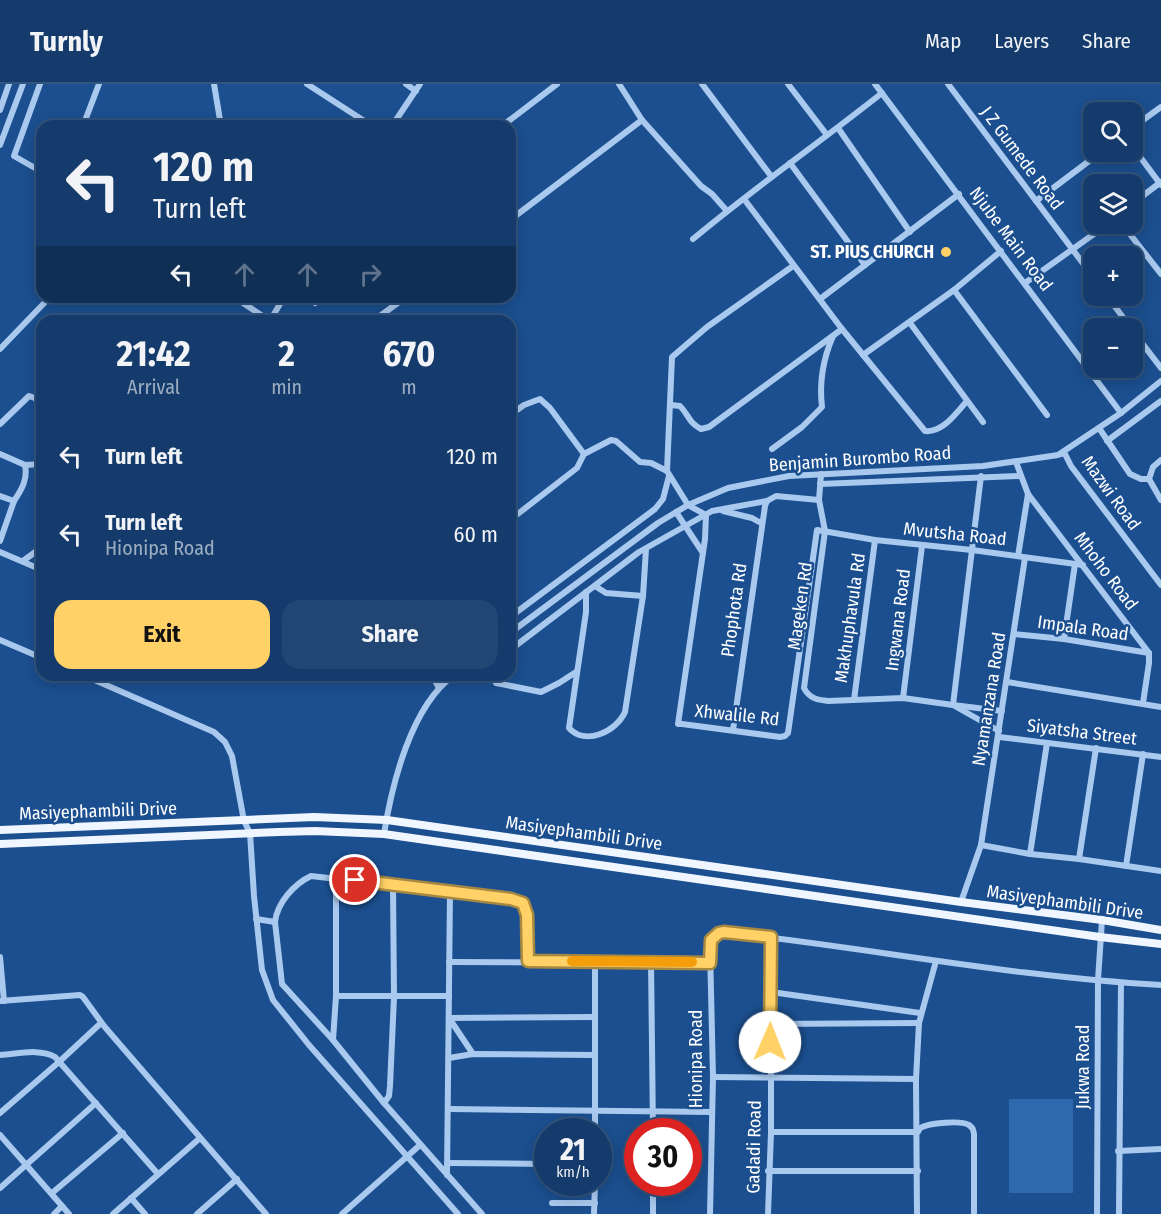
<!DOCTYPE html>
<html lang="en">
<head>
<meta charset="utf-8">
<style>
  :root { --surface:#143b6b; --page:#214673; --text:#f1f3f6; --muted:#9dadc1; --line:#33557e; --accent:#ffd166 }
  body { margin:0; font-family:"Fira Sans Condensed",sans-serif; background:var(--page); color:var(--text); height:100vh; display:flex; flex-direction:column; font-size:22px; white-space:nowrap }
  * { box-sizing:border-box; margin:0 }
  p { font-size:20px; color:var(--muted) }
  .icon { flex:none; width:33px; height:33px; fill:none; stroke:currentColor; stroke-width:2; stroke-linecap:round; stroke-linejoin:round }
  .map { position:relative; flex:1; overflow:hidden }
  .side { position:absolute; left:36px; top:231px; width:480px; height:366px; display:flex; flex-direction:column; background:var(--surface); border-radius:18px; box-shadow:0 3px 15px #0003,0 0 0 2px var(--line) }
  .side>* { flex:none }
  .guide { position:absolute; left:36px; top:36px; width:480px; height:183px; border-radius:18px; box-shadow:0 3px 15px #0003,0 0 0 2px var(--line); background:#143b6b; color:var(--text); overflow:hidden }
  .buttons { position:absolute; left:1083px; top:18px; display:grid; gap:12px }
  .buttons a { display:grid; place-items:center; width:60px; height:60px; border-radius:12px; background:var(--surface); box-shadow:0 3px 15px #0003,0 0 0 2px var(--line); font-size:30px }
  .speed { position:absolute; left:534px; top:1034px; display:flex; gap:12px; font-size:30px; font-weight:700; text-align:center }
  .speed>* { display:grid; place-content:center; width:78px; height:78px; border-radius:50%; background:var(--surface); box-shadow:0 3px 15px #0003,0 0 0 2px var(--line); line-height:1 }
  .speed small { font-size:15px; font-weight:400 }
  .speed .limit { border:9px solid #d22; background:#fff; color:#111 }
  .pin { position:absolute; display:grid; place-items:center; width:51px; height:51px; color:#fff; margin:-26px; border:3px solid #fff; border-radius:50%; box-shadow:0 2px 6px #0007 }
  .me { position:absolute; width:66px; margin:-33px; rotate:1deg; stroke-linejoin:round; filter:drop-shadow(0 0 4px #0008) }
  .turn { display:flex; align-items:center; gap:21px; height:126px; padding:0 18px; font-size:27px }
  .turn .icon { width:78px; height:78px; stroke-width:2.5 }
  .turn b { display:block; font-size:42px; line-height:51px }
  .lanes { display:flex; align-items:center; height:57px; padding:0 18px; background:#0003; justify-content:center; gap:30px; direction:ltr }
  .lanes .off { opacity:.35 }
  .eta { display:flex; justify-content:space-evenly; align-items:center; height:102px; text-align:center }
  .eta b { font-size:36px; font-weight:700; line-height:42px }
  .action { display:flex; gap:12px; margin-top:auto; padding:12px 18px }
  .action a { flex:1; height:69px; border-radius:18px; background:var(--accent); color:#111; font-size:24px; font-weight:700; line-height:69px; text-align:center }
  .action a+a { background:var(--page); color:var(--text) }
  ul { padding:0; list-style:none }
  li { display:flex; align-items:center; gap:18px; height:78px; padding:0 18px }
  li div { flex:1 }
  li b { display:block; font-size:22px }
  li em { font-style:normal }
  header { display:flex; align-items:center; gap:36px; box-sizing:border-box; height:84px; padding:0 30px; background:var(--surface); border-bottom:2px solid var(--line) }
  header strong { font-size:28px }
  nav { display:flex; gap:33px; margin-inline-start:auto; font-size:21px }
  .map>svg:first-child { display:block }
  .green { fill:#2e69ad }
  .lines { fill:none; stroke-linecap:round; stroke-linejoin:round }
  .minor { stroke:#a9c9ee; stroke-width:6 }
  .major { stroke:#f0f6ff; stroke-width:8 }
  .route-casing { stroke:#a68842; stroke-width:15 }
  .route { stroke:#ffd166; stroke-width:10 }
  .slow { stroke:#f59e0b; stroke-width:10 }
  .poi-dot { fill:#ffd166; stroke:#1b4f8f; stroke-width:2 }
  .labels { text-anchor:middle; stroke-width:5; stroke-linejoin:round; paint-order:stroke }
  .street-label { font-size:18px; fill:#fff; stroke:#1b4f8f }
  .poi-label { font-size:18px; font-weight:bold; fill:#fff; stroke:#1b4f8f; text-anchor:end }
</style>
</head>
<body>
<header>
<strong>Turnly</strong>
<nav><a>Map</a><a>Layers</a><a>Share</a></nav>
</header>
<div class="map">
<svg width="1161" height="1130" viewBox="0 0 1161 1130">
  <rect width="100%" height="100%" fill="#1b4f8f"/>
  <rect class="green" x="1009" y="1015" width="64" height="94"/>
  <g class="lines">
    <g class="minor">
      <path d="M40 0 14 72 42 88"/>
      <path d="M214 0 221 42"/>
      <path d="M307 0 372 42"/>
      <path d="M406 0 416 7"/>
      <path d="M619 0 642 36 701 102 712 110 727 127"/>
      <path d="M702 0 771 92"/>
      <path d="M788 0 827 51"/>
      <path d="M875 0 1121 329"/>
      <path d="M948 0 1094 194"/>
      <path d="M0 26 9 0"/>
      <path d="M83 42 99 0"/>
      <path d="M392 42 420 0"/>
      <path d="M502 42 557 0"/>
      <path d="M838 44 910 148"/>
      <path d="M1132 44 1161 23"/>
      <path d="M0 61 23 0"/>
      <path d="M1132 62 1161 101"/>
      <path d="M790 79 865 181"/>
      <path d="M744 115 842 245 925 347C943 349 956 329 967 317"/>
      <path d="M1036 117 1101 68"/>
      <path d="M1132 120 1161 98"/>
      <path d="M510 136 642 36"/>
      <path d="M1122 140 1161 190"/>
      <path d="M693 155C754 104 819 59 882 9"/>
      <path d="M1025 199 1108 140"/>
      <path d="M954 206 1047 331"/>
      <path d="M1107 212 1131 244"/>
      <path d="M234 213 270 237"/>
      <path d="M820 215 959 110"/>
      <path d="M315 219 320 213"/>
      <path d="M270 237 284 213"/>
      <path d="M373 237 406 213"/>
      <path d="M910 239 983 338"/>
      <path d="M1132 246 1161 284"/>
      <path d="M0 265 50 213"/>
      <path d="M863 271 954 206 1001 167"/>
      <path d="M671 321 680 322C689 331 688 338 701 345L709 343 842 245"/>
      <path d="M510 331 524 321 540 315 550 324 584 370"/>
      <path d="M0 340 29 312 35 314 42 325"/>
      <path d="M1099 344 1130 390 1141 395H1149"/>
      <path d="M1107 357 1161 317"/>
      <path d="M772 365 802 343 822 323C819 298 823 275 833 252"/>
      <path d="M0 370 25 381C28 395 22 405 14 417"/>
      <path d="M1061 370 1064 368 1071 382 1161 501"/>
      <path d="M1161 376 1153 383 1149 395 1161 416"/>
      <path d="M1016 378 1028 410 1149 569V579L1143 619"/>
      <path d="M25 381 42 380"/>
      <path d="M821 390 819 416 825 447 804 604C809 614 817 616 828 617L903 614 953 621 999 647"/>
      <path d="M981 392 953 621 1002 627"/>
      <path d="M820 400 1020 392"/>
      <path d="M0 412 14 417 0 457"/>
      <path d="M723 427 752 434 761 439"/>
      <path d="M676 428 703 469"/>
      <path d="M706 431 705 455 678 640H682L780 653 785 652 788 649 817 446 875 456 972 466 1083 481"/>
      <path d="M706 431 688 421 667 387 672 273 707 243 793 182"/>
      <path d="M510 436 577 384 584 370 611 356 616 357 640 378 651 379 667 387"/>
      <path d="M0 468 42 486"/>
      <path d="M1018 472 1028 410"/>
      <path d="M23 477 42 463"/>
      <path d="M595 502 606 509 643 512"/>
      <path d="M586 508V528L569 644C585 662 616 648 625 628L643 512 646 465"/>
      <path d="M510 533 655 425 663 415 669 392"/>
      <path d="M510 549 658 439 688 421 728 404 789 392 983 382 1058 371 1121 329 1161 297"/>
      <path d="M1014 550 1064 555 1149 569"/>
      <path d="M1064 555 1075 480"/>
      <path d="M0 556 42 574"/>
      <path d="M510 566 639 468 712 427 767 417"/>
      <path d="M83 591 214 648 225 658 232 672 244 737 250 749 254 812 262 886 273 916 309 961 458 1130"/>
      <path d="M432 591 439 604"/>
      <path d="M491 591 496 599 541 608 559 599 576 588"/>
      <path d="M1007 598 1161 623"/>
      <path d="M903 614 922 462"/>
      <path d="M854 616 875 456"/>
      <path d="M733 646 765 422 767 417 776 412 819 416"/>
      <path d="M999 653 1161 673"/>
      <path d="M384 750C392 700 411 622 454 591"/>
      <path d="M981 761 1030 770 1079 775 1161 787"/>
      <path d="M1030 770 1047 659"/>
      <path d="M1079 775 1096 664"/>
      <path d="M1126 782 1143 670"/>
      <path d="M961 818 981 761 1025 474"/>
      <path d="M256 835 275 838C277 819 294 800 311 792L511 815 523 820 527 831 528 877"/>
      <path d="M275 838 282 900 333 956 384 1019 482 1130"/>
      <path d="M0 873 4 917"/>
      <path d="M651 877 653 1047"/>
      <path d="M449 878 710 879"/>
      <path d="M595 878V1047"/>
      <path d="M771 908 920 929"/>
      <path d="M336 912H449"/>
      <path d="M0 917 80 911 83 913 104 942 266 1130"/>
      <path d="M449 934 595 933"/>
      <path d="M449 934 473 970"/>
      <path d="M770 940 919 939"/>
      <path d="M333 956 336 912V794"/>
      <path d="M0 971C17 970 40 964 55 973L158 1090"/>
      <path d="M449 974 473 970 594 971"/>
      <path d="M713 993 916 995"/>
      <path d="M384 1019 389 1012 390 1002 394 913 393 801"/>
      <path d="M449 1025 711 1028"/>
      <path d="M0 1029 59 978 101 939"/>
      <path d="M771 1048H918L920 1044C929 1039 961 1036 969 1041 973 1044 973 1045 974 1050V1130"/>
      <path d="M0 1051 69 1130"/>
      <path d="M1118 1067 1161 1065"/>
      <path d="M447 1079 548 1080"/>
      <path d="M768 1087H918"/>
      <path d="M447 1091 450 808"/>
      <path d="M0 1104 96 1019"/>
      <path d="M52 1109 123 1049"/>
      <path d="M131 1114 145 1130"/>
      <path d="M552 1119H595"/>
      <path d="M54 1130 62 1122"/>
      <path d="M113 1130 200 1054"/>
      <path d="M197 1130 237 1095"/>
      <path d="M342 1130 420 1061"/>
      <path d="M594 1130 595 1098"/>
      <path d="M653 1130V1098"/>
      <path d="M710 1130 713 993 710 864 711 856 719 849 724 848C870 864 1014 893 1161 901"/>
      <path d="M768 1130 771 1048V853"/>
      <path d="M917 1130 916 995 919 939 936 877"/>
      <path d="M1097 1130 1098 896 1102 836"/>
      <path d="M1119 1130 1121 899"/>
    </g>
    <g class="major">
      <path d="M0 746 314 733 387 736 961 818 1102 836 1161 846"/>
      <path d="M0 760 279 748 315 747 384 750 1100 853 1161 860"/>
    </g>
  </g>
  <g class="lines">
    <defs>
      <path id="route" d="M355 796 511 815 523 819 527 831 528 877 710 879 711 856 719 849 724 848 771 853 770 958"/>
    </defs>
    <use href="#route" class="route-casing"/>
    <use href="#route" class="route"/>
    <path class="slow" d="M572 877 692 878"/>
  </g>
  <circle class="poi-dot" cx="946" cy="168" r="6"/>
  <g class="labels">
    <g class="street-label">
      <text transform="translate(1022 74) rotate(53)" y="6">J Z Gumede Road</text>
      <text transform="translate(1011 155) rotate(53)" y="6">Njube Main Road</text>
      <text transform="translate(860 375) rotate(-4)" y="6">Benjamin Burombo Road</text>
      <text transform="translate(1111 409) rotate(54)" y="6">Mazwi Road</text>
      <text transform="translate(955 450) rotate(6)" y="6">Mvutsha Road</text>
      <text transform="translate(1106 487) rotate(53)" y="6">Mhoho Road</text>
      <text transform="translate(800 522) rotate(-82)" y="6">Mageken Rd</text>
      <text transform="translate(734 526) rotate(-82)" y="6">Phophota Rd</text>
      <text transform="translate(850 534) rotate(-82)" y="6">Makhuphavula Rd</text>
      <text transform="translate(898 536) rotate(-83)" y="6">Ingwana Road</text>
      <text transform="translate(1083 544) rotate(8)" y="6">Impala Road</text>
      <text transform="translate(989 615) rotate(-81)" y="6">Nyamanzana Road</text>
      <text transform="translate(737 631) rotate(6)" y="6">Xhwalile Rd</text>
      <text transform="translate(1082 648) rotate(7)" y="6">Siyatsha Street</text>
      <text transform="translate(98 727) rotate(-2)" y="6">Masiyephambili Drive</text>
      <text transform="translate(584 749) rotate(8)" y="6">Masiyephambili Drive</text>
      <text transform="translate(1065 818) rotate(8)" y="6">Masiyephambili Drive</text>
      <text transform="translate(696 975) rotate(-90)" y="6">Hionipa Road</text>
      <text transform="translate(1083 983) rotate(-90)" y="6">Jukwa Road</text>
      <text transform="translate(754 1063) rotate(-89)" y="6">Gadadi Road</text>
    </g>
    <g class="poi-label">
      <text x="934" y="174">ST. PIUS CHURCH</text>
    </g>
  </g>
</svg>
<div class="buttons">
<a><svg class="icon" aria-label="search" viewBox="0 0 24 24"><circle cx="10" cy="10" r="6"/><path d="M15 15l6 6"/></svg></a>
<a><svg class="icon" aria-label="layers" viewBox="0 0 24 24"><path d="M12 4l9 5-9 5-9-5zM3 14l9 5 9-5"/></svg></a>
<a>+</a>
<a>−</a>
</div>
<div class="speed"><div>21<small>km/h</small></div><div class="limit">30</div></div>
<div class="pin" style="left:355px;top:796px;background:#d93025"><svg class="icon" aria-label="arrive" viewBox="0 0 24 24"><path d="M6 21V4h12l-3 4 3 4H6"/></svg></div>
<svg class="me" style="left:770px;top:958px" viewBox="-20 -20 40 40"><circle r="19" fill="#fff"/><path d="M0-13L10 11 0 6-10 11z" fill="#ffd166"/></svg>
<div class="guide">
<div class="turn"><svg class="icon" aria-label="left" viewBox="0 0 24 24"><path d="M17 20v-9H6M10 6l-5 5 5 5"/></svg><div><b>120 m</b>Turn left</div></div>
<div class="lanes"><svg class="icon" aria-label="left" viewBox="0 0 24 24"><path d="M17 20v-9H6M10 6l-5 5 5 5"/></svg><svg class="icon off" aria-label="ahead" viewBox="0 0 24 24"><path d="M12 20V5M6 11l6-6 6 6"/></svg><svg class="icon off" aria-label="ahead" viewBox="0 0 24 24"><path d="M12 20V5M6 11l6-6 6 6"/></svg><svg class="icon off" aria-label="right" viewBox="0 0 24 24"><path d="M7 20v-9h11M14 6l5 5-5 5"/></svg></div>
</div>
<section class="side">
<div class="eta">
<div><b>21:42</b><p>Arrival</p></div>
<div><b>2</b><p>min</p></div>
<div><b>670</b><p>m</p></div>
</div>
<ul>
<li><svg class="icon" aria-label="left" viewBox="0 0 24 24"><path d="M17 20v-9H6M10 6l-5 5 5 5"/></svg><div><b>Turn left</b></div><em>120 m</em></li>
<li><svg class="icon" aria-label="left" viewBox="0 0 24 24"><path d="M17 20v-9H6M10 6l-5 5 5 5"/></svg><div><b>Turn left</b><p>Hionipa Road</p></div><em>60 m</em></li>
</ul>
<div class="action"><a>Exit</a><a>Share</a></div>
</section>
</div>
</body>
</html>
